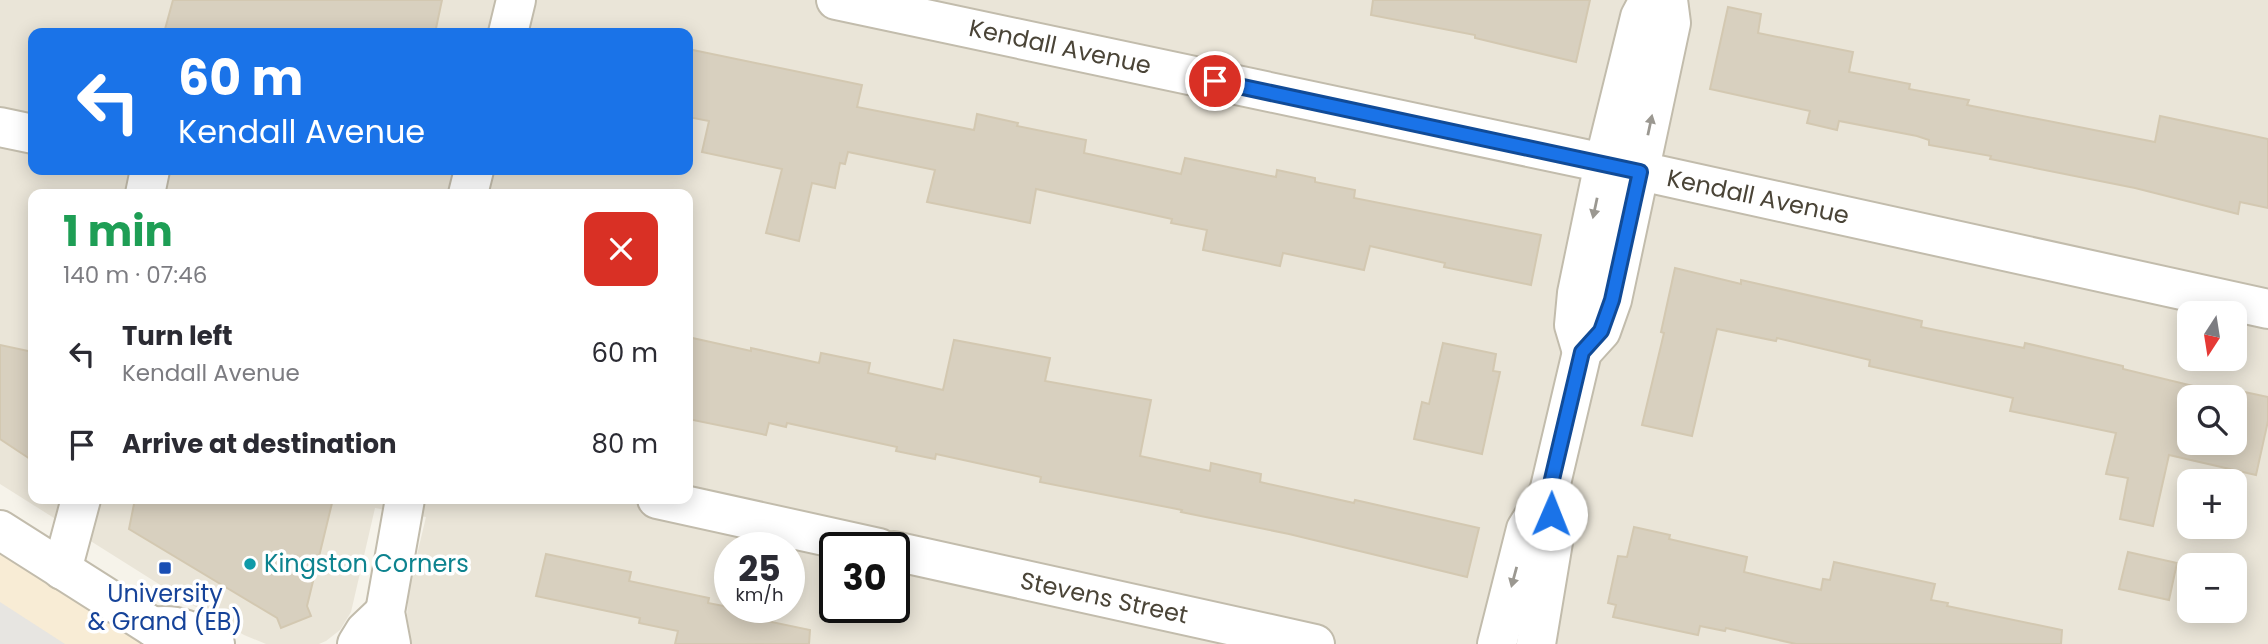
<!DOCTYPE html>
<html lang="en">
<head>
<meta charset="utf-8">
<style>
  :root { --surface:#fff; --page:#f2f2f3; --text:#2b2b33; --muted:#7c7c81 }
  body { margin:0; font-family:Poppins,sans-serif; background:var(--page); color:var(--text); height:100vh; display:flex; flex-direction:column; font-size:26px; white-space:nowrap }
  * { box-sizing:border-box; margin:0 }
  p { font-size:23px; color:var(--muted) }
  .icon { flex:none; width:38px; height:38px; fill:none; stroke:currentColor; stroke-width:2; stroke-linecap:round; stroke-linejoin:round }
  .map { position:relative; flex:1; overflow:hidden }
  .side { position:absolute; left:28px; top:189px; width:665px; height:315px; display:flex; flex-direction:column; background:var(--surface); border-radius:14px; box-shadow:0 4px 18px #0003 }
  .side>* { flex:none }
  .guide { position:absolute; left:28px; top:28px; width:665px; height:147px; border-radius:14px; box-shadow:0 4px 18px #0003; background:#1a73e8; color:#fff; overflow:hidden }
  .needle { width:46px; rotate:192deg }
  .fabs { position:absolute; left:2177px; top:301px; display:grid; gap:14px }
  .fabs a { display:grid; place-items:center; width:70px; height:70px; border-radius:14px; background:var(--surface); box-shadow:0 4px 18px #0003; font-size:35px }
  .speed { position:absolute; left:714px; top:532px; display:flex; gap:14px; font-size:35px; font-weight:700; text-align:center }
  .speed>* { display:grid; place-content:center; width:91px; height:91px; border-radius:50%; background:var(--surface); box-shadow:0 4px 18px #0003; line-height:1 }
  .speed small { font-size:18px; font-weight:400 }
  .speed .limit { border:4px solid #111; border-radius:10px; background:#fff; color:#111 }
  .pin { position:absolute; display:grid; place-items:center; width:60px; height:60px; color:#fff; margin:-30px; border:4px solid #fff; border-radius:50%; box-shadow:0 2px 7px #0007 }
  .me { position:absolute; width:77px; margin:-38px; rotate:1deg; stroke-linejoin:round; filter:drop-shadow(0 0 5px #0008) }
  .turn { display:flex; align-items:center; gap:24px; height:147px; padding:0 35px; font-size:32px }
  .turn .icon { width:91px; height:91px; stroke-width:2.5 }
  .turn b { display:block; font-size:49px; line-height:60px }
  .round { display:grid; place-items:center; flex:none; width:74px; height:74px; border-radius:14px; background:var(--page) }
  .summary { display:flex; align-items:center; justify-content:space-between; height:119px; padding:0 35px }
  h1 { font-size:42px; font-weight:700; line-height:52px; color:#1e9e55 }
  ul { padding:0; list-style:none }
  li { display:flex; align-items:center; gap:21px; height:91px; padding:0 35px }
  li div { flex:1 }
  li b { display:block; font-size:26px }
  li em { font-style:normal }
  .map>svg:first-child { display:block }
  .residential { fill:#eae5d8; fill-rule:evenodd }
  .commercial { fill:#f8ecd5 }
  .parking { fill:#e7e5e1 }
  .building { fill:#d8d0bf; stroke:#d3c8b1; stroke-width:2; fill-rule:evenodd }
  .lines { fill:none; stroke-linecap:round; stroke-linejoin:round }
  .minor-casing { stroke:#c2bcac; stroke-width:42 }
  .minor { stroke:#fff; stroke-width:38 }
  .oneway { fill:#9b9891 }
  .route-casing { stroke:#114b97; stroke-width:18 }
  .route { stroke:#1a73e8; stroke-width:12 }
  .culture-dot { fill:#0f9aa8; stroke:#fff; stroke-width:2.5 }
  .transit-dot { fill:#1a4fb4; stroke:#fff; stroke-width:2.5 }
  .labels { text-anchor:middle; stroke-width:7; stroke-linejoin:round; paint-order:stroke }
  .street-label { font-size:24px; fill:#4a4437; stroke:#fff }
  .culture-label { font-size:24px; fill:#0d838f; stroke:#fff; text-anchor:start }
  .transit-label { font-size:24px; fill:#164399; stroke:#fff }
</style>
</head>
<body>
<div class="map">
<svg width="2268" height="644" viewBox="0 0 2268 644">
  <rect width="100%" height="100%" fill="#f6f3ea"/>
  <path class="residential" d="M0 0H2268V644H411L407 615 409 588 426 517 375 508 351 612 340 630 326 641 319 644H266L244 635 189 603 0 484ZM33 33H688V170H33ZM33 194H688V499H33ZM2189 313H2235V359H2189ZM2189 397H2235V443H2189ZM2189 481H2235V527H2189ZM730 548H789V607H730ZM835 548H894V607H835ZM2189 565H2235V611H2189Z"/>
  <path class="commercial" d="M0 530 185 644H0Z"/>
  <path class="parking" d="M0 602 65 644H0Z"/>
  <g class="building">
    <path d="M173 0H442L435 33H164Z"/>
    <path d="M1373 0H1590L1576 62 1475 38V35L1371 15Z"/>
    <path d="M1728 7 1761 14 1758 33 1853 52 1849 72 1910 84 1909 89 1969 100 1967 105 2155 142 2160 116 2268 139V208L2240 202 2238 214 2135 188 1990 159 1991 156 1929 145V140L1917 136 1839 121 1837 130 1807 123 1810 111 1710 89Z"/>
    <path d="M688 49 862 85 857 107 974 130 977 114 1018 123 1017 126 1086 140 1084 153 1181 174 1185 158 1276 177 1277 170 1315 178V182L1355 190 1354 198 1541 235 1531 285 1444 267 1445 263 1370 246 1364 270 1283 253 1280 266 1203 250 1207 230 1171 223 1172 219 1036 189 1030 223 927 202 935 170 848 152 845 164 840 163 835 188 812 183 799 241 766 233 782 169 702 152 709 121 688 117Z"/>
    <path d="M1675 268 1741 284V280L1922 321 1921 327 2024 348 2025 343 2123 366V369L2222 393 2234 395 2235 390 2268 397V421L2256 475 2169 455 2153 526 2120 519 2128 478 2106 474 2116 433 2010 411 2013 398 1869 366 1870 360 1777 338 1776 341 1717 329 1692 436 1642 425 1664 333 1661 332ZM2189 397H2235V443H2189Z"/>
    <path d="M688 337 751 351V348L819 363 821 353 870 363 868 373 943 390 954 340 1050 358 1045 381 1151 400 1140 456 1210 471 1211 463 1261 474 1260 482 1354 503 1355 500 1479 528 1467 577 1289 534 1181 512 1182 510 1040 482 1041 477 936 454 935 459 896 451 897 447 787 423 786 427 769 423 766 435 688 419Z"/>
    <path d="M1443 343 1496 354 1493 371 1500 372 1482 454 1414 439 1422 402 1429 404Z"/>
    <path d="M0 345 33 352V461L0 439Z"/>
    <path d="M135 499H333L307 606 311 616 281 628 277 618 129 529Z"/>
    <path d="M1634 527 1670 535 1669 539 1747 557 1744 572 1821 590 1823 579 1830 580 1834 562 1935 584 1931 600 1948 603 1947 606 2062 630 2061 644H1796L1726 628 1725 631 1700 626 1698 635 1613 617 1616 605 1608 603 1618 556 1627 557Z"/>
    <path d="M2128 552 2177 563 2169 600 2119 589Z"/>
    <path d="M546 554 631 572 629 581 709 598 708 603 749 611 747 617 810 630 809 644H675L678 631 639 623 640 618 536 596Z"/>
  </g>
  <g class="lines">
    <defs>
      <g id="minor">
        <path d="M836 0 1604 163 2268 309"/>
        <path d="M508 33 516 0"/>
        <path d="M0 127 33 134"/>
        <path d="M145 194 150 170"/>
        <path d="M468 194 474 170"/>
        <path d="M1582 352 1574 325 1577 293 1604 163 1640 17 1649 0"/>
        <path d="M657 499 879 548"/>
        <path d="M0 530 153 627"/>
        <path d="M894 551 1315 644"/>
        <path d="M62 570 81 499"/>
        <path d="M153 627C177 623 195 632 215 644"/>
        <path d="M357 644 365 631 385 612"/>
        <path d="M391 644 385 612 405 499"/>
        <path d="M1497 644 1526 529 1549 492 1582 352 1601 331 1612 300 1671 23 1668 0"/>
        <path d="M1536 644 1554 536 1549 492"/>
      </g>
    </defs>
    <use href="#minor" class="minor-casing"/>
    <use href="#minor" class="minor"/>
  </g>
  <defs><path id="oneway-solid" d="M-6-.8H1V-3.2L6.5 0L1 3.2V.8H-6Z" transform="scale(1.75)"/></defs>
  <g class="oneway">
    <use href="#oneway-solid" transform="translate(1650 125) rotate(-78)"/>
    <use href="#oneway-solid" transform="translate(1595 208) rotate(102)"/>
    <use href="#oneway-solid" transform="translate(1514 577) rotate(105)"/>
  </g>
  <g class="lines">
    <defs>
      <path id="route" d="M1215 81 1640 172 1612 300 1601 331 1582 352 1549 492 1551 514"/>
    </defs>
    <use href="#route" class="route-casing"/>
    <use href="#route" class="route"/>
  </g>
  <circle class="culture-dot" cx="250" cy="564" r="7"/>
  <rect class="transit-dot" x="158" y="561" width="14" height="14" rx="3.5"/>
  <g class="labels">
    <g class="street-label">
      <text transform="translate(1060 47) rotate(12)" y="8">Kendall Avenue</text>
      <text transform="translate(1758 197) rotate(12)" y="8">Kendall Avenue</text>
      <text transform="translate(1104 598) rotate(12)" y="8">Stevens Street</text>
    </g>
    <g class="culture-label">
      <text x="264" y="572">Kingston Corners</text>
    </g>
    <g class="transit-label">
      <text x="165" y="602">University<tspan x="165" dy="28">&amp; Grand (EB)</tspan></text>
    </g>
  </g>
</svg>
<div class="fabs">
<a><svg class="needle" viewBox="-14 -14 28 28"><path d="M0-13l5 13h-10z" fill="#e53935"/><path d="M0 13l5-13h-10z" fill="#7c7c81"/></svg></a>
<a><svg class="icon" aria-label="search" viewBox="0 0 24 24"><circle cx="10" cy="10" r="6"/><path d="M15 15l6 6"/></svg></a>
<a>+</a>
<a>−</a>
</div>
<div class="speed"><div>25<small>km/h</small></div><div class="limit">30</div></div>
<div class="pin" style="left:1215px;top:81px;background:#d93025"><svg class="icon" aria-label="arrive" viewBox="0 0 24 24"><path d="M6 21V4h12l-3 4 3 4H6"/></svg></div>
<svg class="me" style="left:1551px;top:514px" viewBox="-20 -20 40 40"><circle r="19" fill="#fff"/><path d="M0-13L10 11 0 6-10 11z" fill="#1a73e8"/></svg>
<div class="guide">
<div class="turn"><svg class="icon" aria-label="left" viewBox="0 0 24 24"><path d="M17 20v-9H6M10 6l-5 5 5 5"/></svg><div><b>60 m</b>Kendall Avenue</div></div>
</div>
<section class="side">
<div class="summary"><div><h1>1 min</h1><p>140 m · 07:46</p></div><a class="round" style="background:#d93025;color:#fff"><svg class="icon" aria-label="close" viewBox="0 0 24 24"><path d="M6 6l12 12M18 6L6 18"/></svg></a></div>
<ul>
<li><svg class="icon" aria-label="left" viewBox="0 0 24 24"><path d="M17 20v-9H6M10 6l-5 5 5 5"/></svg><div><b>Turn left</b><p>Kendall Avenue</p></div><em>60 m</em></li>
<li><svg class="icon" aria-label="arrive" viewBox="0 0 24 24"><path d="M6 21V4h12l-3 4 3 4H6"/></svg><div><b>Arrive at destination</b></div><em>80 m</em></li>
</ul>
</section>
</div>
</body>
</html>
